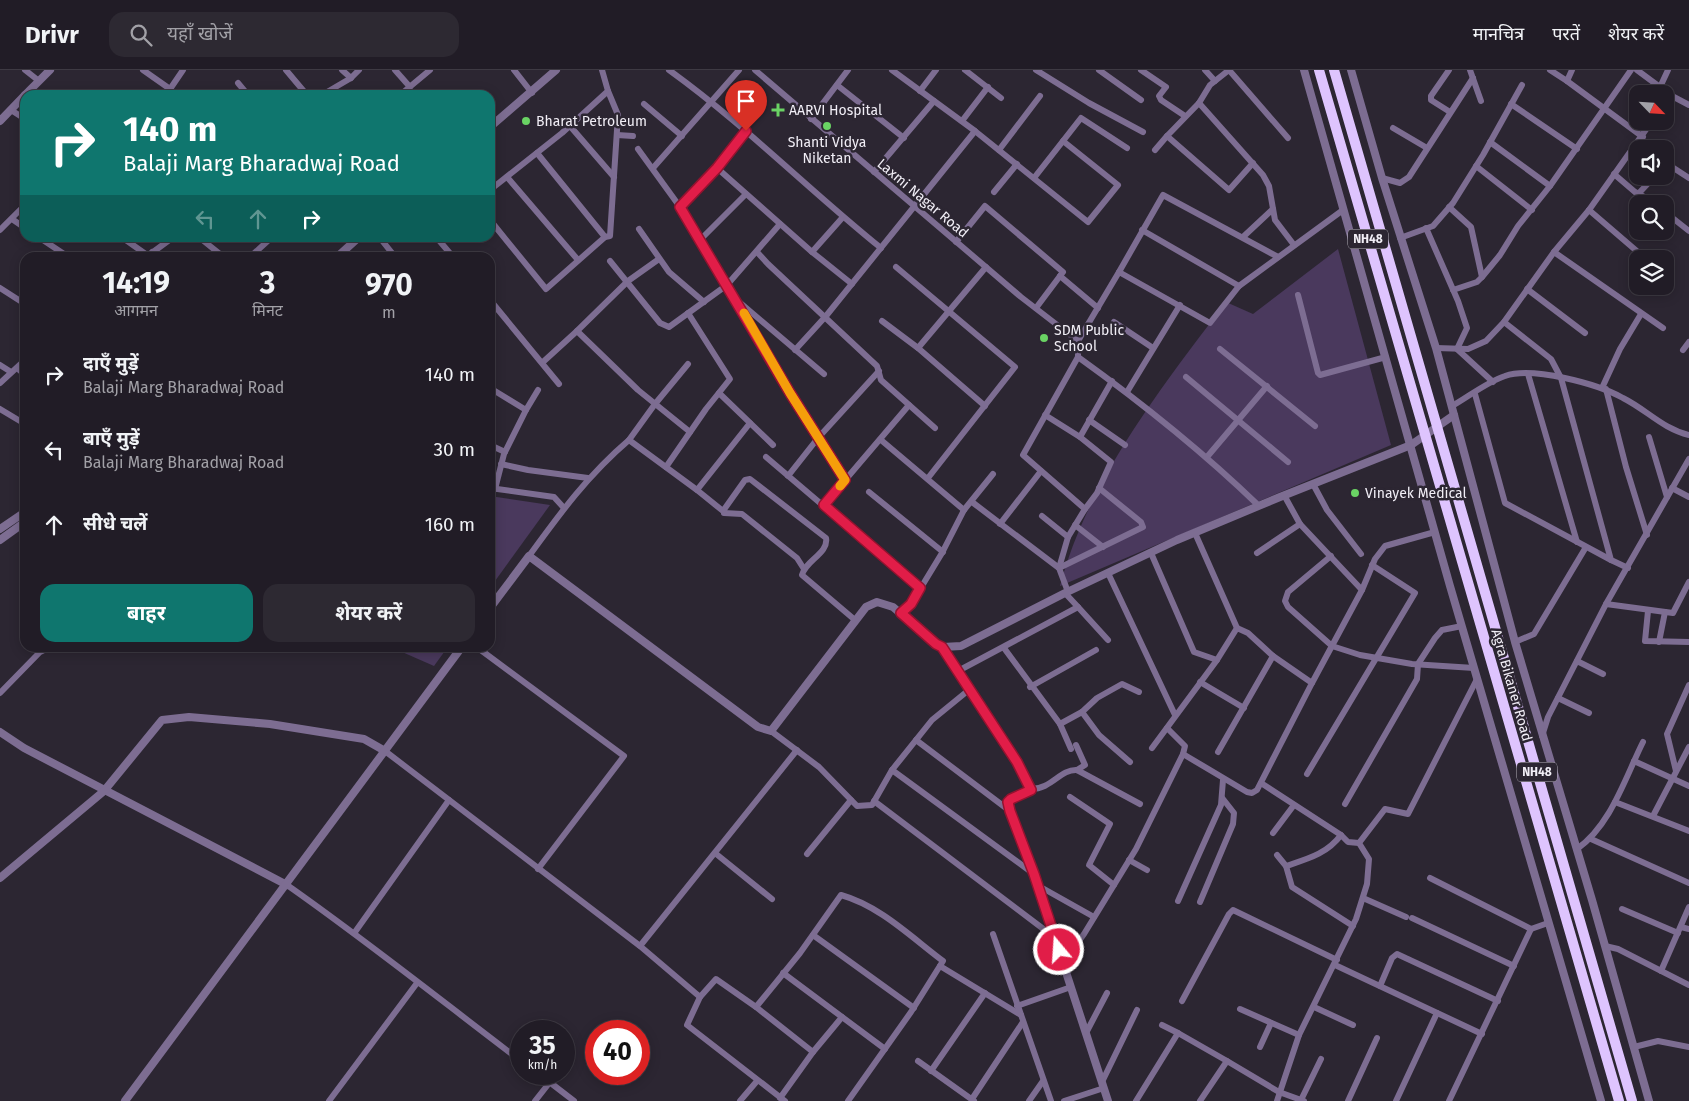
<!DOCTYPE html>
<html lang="hi">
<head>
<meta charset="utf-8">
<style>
  :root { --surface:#211c26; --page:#2d2932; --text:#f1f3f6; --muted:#a2a1a7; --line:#3e3a43; --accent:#0f766e }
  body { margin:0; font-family:"Fira Sans","Noto Sans Devanagari",sans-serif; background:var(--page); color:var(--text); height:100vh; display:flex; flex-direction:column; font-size:19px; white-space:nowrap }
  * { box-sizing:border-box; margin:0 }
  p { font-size:16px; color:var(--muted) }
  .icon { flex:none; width:28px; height:28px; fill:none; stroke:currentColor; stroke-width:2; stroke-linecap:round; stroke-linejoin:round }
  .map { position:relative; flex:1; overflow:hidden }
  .details { position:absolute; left:20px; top:182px; width:475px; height:400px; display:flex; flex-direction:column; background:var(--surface); border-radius:15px; box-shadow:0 2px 12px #0003,0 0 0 1px var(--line) }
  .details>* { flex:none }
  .banner { position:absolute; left:20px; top:20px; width:475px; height:152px; border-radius:15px; box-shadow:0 2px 12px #0003,0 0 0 1px var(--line); background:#0f766e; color:#fff; overflow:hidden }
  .needle { width:32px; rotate:115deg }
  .controls { position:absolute; left:1629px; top:15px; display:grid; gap:10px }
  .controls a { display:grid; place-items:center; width:45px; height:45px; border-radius:10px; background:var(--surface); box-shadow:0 2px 12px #0003,0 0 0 1px var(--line); font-size:25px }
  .speed { position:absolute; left:510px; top:950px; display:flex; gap:10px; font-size:25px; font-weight:700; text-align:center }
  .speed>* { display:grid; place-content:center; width:65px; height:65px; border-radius:50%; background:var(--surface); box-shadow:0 2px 12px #0003,0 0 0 1px var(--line); line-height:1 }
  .speed small { font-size:12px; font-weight:400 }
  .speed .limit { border:8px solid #d22; background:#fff; color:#111 }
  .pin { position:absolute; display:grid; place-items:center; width:42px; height:42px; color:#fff; margin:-51px -21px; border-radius:50% 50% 50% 0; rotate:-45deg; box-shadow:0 0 5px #0007 }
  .pin .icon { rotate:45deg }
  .me { position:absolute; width:55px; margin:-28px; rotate:342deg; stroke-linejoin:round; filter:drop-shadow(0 0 4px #0008) }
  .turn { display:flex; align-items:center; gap:18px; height:105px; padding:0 20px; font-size:22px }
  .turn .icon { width:65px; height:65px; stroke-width:2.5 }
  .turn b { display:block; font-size:35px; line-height:42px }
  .lanes { display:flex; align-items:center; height:48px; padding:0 20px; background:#0003; justify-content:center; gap:25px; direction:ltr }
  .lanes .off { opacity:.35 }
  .eta { display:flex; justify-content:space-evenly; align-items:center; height:85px; text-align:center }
  .eta b { font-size:30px; font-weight:700; line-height:35px }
  .primary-button { display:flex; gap:10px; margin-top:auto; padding:10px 20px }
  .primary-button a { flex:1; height:58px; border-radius:15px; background:var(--accent); color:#fff; font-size:20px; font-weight:700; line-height:58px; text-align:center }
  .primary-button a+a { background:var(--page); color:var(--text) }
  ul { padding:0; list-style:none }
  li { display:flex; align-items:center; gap:15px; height:75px; padding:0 20px }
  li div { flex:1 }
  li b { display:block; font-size:19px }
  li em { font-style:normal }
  header { display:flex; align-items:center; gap:30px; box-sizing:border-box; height:70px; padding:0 25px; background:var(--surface); border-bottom:1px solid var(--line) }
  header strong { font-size:24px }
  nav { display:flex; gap:28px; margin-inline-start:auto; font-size:18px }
  .search { width:350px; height:45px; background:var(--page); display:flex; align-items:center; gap:12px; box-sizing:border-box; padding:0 18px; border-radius:15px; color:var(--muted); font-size:19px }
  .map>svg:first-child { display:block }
  .green { fill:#4a395d }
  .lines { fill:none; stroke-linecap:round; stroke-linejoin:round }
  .minor { stroke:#7d6d92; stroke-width:6 }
  .tertiary { stroke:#7d6d92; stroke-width:8 }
  .trunk { stroke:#dec4fe; stroke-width:10 }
  .route-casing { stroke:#92132f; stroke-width:12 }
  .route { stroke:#e11d48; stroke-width:9 }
  .slow { stroke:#f59e0b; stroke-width:9 }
  .poi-dot { fill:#6ad364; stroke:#2c2632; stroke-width:2 }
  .labels { text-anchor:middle; stroke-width:5; stroke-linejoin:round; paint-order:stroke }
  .shield { fill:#2c2632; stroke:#b6b2bb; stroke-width:1 }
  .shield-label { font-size:12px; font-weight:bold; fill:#f1eef6 }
  .poi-label { font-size:14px; fill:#f1eef6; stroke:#2c2632; text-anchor:start }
  .street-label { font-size:14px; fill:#f1eef6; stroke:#2c2632 }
</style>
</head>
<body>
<header>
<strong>Drivr</strong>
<div class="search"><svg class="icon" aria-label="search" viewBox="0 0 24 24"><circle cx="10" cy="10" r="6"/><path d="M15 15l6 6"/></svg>यहाँ खोजें</div>
<nav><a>मानचित्र</a><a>परतें</a><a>शेयर करें</a></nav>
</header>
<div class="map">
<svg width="1689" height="1031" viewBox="0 0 1689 1031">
  <rect width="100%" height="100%" fill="#2c2632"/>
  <g class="green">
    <path d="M1338 179 1391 375 1060 516C1088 410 1161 318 1226 232L1253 244Z"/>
    <path d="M490 426 550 435 490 518Z"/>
    <path d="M393 578H447L434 596Z"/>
  </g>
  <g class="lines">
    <g class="minor">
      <path d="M25 0 39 11"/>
      <path d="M143 0 170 19"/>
      <path d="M286 0 307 25"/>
      <path d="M342 0 351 8"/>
      <path d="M395 0 410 17"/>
      <path d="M514 0 532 23"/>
      <path d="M669 0C744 54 809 120 881 178"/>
      <path d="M755 0 1021 227 1078 271"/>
      <path d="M892 0 975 61 1088 152 1118 115 1063 71"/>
      <path d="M965 0 1001 28"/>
      <path d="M1036 0 1089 33 1143 62"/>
      <path d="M1099 0 1141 30"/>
      <path d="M1141 0 1166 17 1159 26 1161 30 1185 46"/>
      <path d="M1205 0 1215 11"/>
      <path d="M1229 0 1210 15 1199 33 1167 66 1229 120 1253 93"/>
      <path d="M1229 0 1288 68"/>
      <path d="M1449 0 1431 26V30L1450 42"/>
      <path d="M1470 0 1481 31"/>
      <path d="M1550 0 1567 11 1572 0"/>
      <path d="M1637 0 1672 26"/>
      <path d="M1567 11 1643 67"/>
      <path d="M238 13 248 25"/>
      <path d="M837 15 904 68"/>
      <path d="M1661 15 1668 0"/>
      <path d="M920 21 936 0"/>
      <path d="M166 25 183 0"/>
      <path d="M322 25 351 8 359 0"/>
      <path d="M400 25 430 0"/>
      <path d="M1199 33 1263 105 1269 116 1275 150 1294 175"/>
      <path d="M644 34 682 66"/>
      <path d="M1511 34 1577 79"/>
      <path d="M1665 34 1672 26 1689 35"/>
      <path d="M11 40 25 49"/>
      <path d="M811 49 848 0"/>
      <path d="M962 51 988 17"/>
      <path d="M570 56 614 107"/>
      <path d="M1393 58 1427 78"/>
      <path d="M617 65 633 66"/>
      <path d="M1490 72 1550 116"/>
      <path d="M638 79 680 137 790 323 845 410"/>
      <path d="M999 80 1040 26"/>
      <path d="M1155 80 1167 66"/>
      <path d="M537 83 605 167"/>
      <path d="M1476 96 1532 140"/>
      <path d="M653 98 739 0"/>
      <path d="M717 98 812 182 852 214"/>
      <path d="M1665 98 1669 95 1689 108"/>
      <path d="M874 102 934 31"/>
      <path d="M1614 104 1635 122 1657 134"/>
      <path d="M507 107 578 190"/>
      <path d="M1034 108 1081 48 1127 78"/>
      <path d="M1382 108 1400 113 1409 107 1473 8"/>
      <path d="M490 120 562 63 608 21 602 0"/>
      <path d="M994 122 1017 94"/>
      <path d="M1639 123 1655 106"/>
      <path d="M680 137 717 98 746 61"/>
      <path d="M1449 137 1471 157 1482 207 1477 212 1453 220"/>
      <path d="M1589 140 1646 189"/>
      <path d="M1665 142 1689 161"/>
      <path d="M12 149 25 158"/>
      <path d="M490 150 546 219 605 167 610 166 618 45 608 21"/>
      <path d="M1426 158 1458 231 1467 258 1457 279 1493 312"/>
      <path d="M639 159 669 202 704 232"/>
      <path d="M0 160 25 135"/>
      <path d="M1142 160 1239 216"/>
      <path d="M1243 167 1273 139"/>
      <path d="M40 168 70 188"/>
      <path d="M123 168 147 185"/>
      <path d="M200 168 225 188"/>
      <path d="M380 168 396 188"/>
      <path d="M437 168 454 188"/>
      <path d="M1400 168 1433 156 1453 133 1483 85 1522 15"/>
      <path d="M700 170 746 124"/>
      <path d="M956 172 985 136 1063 202 1036 238"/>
      <path d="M152 182 158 188"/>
      <path d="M757 182 768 194 877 296 881 310 935 358"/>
      <path d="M812 182 843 147"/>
      <path d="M1554 182 1663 258"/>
      <path d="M145 188 172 168"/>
      <path d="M249 188 271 168"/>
      <path d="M610 191 660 253 669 257 727 215 780 154"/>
      <path d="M896 197 1015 297 928 408"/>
      <path d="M1119 202 1163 125 1278 187"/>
      <path d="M1665 202 1668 204"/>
      <path d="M1060 206 1098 238"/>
      <path d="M1482 207 1500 185 1518 156 1550 116 1631 0"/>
      <path d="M0 218 25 234"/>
      <path d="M1527 219 1585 263"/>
      <path d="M1298 225 1318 303 1320 305 1386 287"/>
      <path d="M490 230 559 314"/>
      <path d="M738 231 824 304"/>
      <path d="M882 251 918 278"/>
      <path d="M1114 252 1153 278"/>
      <path d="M1504 252 1551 289 1561 308 1611 490 1628 498"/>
      <path d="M577 261 628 211 659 189"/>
      <path d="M1436 278 1468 279 1486 271 1504 252 1554 182 1589 140 1652 51"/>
      <path d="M1220 279 1315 356"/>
      <path d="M795 280 826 246 975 61"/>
      <path d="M1683 280 1689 272"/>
      <path d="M1078 287C1142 333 1202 381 1258 435"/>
      <path d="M543 292 577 261 638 320 690 362"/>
      <path d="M688 294 655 334 629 370 697 420"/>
      <path d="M0 295 11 302"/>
      <path d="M17 298 25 305"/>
      <path d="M1528 304 1577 472"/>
      <path d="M1186 307 1288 392"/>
      <path d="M0 313 25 290"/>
      <path d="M490 318 526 340 504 384 495 419"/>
      <path d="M1602 318 1620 279 1641 244"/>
      <path d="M1606 319 1626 397 1647 465"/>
      <path d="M1127 322 1180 235"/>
      <path d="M719 323 773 375"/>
      <path d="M1475 324 1505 433 1611 490"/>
      <path d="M985 336 918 278 986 197"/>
      <path d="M1452 336C1468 327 1487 312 1505 306 1532 296 1598 314 1623 328 1647 340 1663 359 1689 365"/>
      <path d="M0 339 25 354"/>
      <path d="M526 340 538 320"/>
      <path d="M1045 345 1080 367 1111 392 1097 423 1085 439"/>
      <path d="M1089 350 1125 375"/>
      <path d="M750 353 697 420 723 441 745 410 750 409 826 468C829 483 805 491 802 505L855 550"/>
      <path d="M1080 367 1112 311"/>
      <path d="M1649 367 1667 427"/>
      <path d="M881 370 964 440"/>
      <path d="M490 375 505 382"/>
      <path d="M766 387 920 518"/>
      <path d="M1207 387 1267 316"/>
      <path d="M501 394 528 400 588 408"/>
      <path d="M666 397 706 339 730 309 688 243"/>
      <path d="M788 406 818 368 879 301"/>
      <path d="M1313 414 1327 440 1361 484"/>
      <path d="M490 418 554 427 564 438"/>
      <path d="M1672 418 1689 427"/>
      <path d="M869 422 943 482"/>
      <path d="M1284 425 1300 454 1362 520"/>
      <path d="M972 432 1059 498 1068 522"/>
      <path d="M824 435 909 335"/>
      <path d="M724 443 742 444 797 488 804 499"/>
      <path d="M1042 446 1068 467"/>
      <path d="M1000 454 1041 401"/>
      <path d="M1075 455 1103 477"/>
      <path d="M1195 463 1237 558"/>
      <path d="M1151 483 1194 582 1217 590"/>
      <path d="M1257 483 1300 454"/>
      <path d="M529 486C561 442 588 405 629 370"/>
      <path d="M1331 486 1288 522 1285 531 1288 537 1332 576 1360 585 1412 594 1474 598"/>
      <path d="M1059 498 1068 467 1085 439 1023 385 1078 287V271L1119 202 1210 253 1239 216 1343 140"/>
      <path d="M1059 498 1143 457 1141 452 1099 418"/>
      <path d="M1108 503 1175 645"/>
      <path d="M1606 534 1673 543 1689 512"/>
      <path d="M1078 537 1108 570"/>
      <path d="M1648 541 1645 571 1689 572"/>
      <path d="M901 543 911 534 942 483 964 440 993 404"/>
      <path d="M1515 572 1534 564 1586 477"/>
      <path d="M1659 572 1665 542"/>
      <path d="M478 578 624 686 538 799"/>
      <path d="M1004 578 1060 654 1082 642 1099 665 1130 692"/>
      <path d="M1577 591 1603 604"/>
      <path d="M958 601 1078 537 1065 523"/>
      <path d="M1200 612 1244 638"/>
      <path d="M1312 613 1362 520 1375 489 1385 476 1435 462"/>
      <path d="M1030 617 1096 580"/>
      <path d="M0 623 40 582 48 578"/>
      <path d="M1558 628 1589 643"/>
      <path d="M1082 642 1097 628 1122 614 1139 622"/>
      <path d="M1060 654 1071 679"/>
      <path d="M1167 658 1185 676 1183 684"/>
      <path d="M771 661 819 697 857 736 872 735 892 700 932 650 970 619"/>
      <path d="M1542 666 1548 647 1606 534 1689 389"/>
      <path d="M916 670 1010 741"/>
      <path d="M1076 675 1085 695 1077 700"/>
      <path d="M1152 678 1217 590 1237 558 1248 563 1273 586 1218 682"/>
      <path d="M385 681 640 876 700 927 716 909 756 937 800 883 841 825C880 836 911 867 943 891L911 942 848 1031"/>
      <path d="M1634 691 1689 716"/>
      <path d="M892 700 1034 804"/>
      <path d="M1676 701 1667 664 1689 615"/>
      <path d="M1307 704 1415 523 1372 495"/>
      <path d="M1261 713 1341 765"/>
      <path d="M1031 719C1052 719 1060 699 1077 700L1140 734"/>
      <path d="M1070 727 1110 754 1089 795 1114 815"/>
      <path d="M874 731 1054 867"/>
      <path d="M1615 732 1689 761"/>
      <path d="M1345 734 1417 609 1418 594 1435 568 1442 560 1462 556"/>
      <path d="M1653 746 1689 677"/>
      <path d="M1273 763 1294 735"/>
      <path d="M1591 769 1689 813"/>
      <path d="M1577 779C1611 755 1625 708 1643 672"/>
      <path d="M715 783 772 829"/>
      <path d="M807 784 851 730"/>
      <path d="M1277 785 1286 796 1292 817 1353 856"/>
      <path d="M1129 790 1147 800"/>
      <path d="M1286 796C1307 789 1327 784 1341 765L1348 772 1359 773"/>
      <path d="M1430 808 1531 859 1449 1031"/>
      <path d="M287 815C367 871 443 932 521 991"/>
      <path d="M1037 815 1094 847"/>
      <path d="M1363 828 1406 847"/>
      <path d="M1178 831 1221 735 1223 710"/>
      <path d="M1200 832 1233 754 1234 743 1223 729"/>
      <path d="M1622 839 1678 863"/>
      <path d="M1412 848 1514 896"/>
      <path d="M1681 857 1689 859"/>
      <path d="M1531 859 1548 853"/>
      <path d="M355 862 449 730"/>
      <path d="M993 864 1051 1031"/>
      <path d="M813 865 914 938"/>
      <path d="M640 876 797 680"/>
      <path d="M1605 876 1618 879 1689 915"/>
      <path d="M1063 893 1084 864 1136 779 1183 684 1247 722 1252 723 1257 720 1312 613 1273 586"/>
      <path d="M1335 895 1482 964"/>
      <path d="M940 896 1021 945"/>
      <path d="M1661 901 1689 837"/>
      <path d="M783 903 885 979"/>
      <path d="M1380 916 1392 888 1397 884 1498 931"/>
      <path d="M700 927 687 955 785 1031"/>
      <path d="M1182 931 1229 844 1233 840 1337 890"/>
      <path d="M1017 936 1071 917"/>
      <path d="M756 937 813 982 842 947"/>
      <path d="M1314 937 1353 955"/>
      <path d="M1240 939 1299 965"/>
      <path d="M1162 955 1178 963"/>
      <path d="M1086 963 1107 923"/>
      <path d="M1260 977 1271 953"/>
      <path d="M1634 977 1658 971 1689 977"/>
      <path d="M918 991 974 1031"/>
      <path d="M931 1001 985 923"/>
      <path d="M539 1004 574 1031"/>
      <path d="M1102 1012 1137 940"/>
      <path d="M780 1028 813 982"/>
      <path d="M972 1029 1023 952"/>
      <path d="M1301 1030 1321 989"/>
      <path d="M329 1031 417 913"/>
      <path d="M535 1031 550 1012"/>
      <path d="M740 1031 757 1011"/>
      <path d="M1029 1031 1043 1011"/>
      <path d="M1064 1031 1104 1018"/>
      <path d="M1136 1031 1178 963 1227 991"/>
      <path d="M1200 1031 1227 991 1279 1022 1304 1031"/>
      <path d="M1277 1031 1299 965 1356 849 1367 814 1369 789 1359 773 1385 739 1408 744 1477 609"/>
      <path d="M1348 1031 1377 968"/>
      <path d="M1396 1031 1437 943"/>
    </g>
    <g class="tertiary">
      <path d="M1304 0 1450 516 1601 1031"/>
      <path d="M1351 0 1382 108 1436 278 1515 572 1592 830 1649 1031"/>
      <path d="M25 25 50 0"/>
      <path d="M0 51 25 25"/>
      <path d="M490 57 556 0"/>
      <path d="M336 188 358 168"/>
      <path d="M0 459 25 442"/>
      <path d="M0 470 25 452"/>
      <path d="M490 538 529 486 758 657 771 661 866 537 877 532 893 537 936 574 943 577 961 576 1065 523 1177 470 1280 427 1411 375 1454 345"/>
      <path d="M943 577 1017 692 1031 719 1011 729 1008 732 1010 741 1034 804 1108 1031"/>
      <path d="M0 662 24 678 287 815"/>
      <path d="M0 808 104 721 162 650 189 647 270 654 364 669 385 681"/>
      <path d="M125 1031 461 578"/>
    </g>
    <g class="trunk">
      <path d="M1319 0 1619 1031"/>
      <path d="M1334 0 1632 1031"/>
    </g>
  </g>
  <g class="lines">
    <defs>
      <path id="route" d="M746 61 717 98 680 137 790 323 845 410 824 435 920 518 911 534 901 543 936 574 942 577 1017 692 1031 720 1011 729 1008 732 1010 741 1034 804 1059 880"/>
    </defs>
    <use href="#route" class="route-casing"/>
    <use href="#route" class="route"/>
    <path class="slow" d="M744 243 790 323 845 410 840 416"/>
  </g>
  <g class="poi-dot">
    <path d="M775.5 32.5h5v5h5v5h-5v5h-5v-5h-5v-5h5z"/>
    <circle cx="526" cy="51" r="5"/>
    <circle cx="827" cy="56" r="5"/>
    <circle cx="1044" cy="268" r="5"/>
    <circle cx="1355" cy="423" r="5"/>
  </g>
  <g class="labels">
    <g class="shield">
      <rect x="1348" y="159.5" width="40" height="19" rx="4"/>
      <rect x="1517" y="692.5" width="40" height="19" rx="4"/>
    </g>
    <g class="shield-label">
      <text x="1368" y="173">NH48</text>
      <text x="1537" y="706">NH48</text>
    </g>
    <g class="poi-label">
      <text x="789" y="45">AARVI Hospital</text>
      <text x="536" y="56">Bharat Petroleum</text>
      <text x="827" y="77" text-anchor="middle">Shanti Vidya<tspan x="827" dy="16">Niketan</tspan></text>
      <text x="1054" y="265">SDM Public<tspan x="1054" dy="16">School</tspan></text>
      <text x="1365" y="428">Vinayek Medical</text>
    </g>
    <g class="street-label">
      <text transform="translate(923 128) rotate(40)" y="5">Laxmi Nagar Road</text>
      <text transform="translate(1512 615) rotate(74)" y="5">Agra Bikaner Road</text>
    </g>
  </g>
</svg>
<div class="controls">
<a><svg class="needle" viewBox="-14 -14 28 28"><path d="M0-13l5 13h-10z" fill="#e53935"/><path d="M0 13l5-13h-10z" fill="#a2a1a7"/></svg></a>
<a><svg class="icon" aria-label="sound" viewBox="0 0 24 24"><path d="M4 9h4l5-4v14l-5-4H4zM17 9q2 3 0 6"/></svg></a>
<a><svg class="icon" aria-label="search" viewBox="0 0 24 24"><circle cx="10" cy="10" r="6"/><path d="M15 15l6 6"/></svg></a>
<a><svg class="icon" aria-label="layers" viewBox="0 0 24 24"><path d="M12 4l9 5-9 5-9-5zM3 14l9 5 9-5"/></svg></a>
</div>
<div class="speed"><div>35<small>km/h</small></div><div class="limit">40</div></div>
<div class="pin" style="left:746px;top:61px;background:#d93025"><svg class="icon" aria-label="arrive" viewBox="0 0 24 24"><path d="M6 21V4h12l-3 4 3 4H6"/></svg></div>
<svg class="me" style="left:1059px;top:880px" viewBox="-20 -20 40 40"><circle r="17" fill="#e11d48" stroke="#fff" stroke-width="3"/><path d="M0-11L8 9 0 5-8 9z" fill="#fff"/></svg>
<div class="banner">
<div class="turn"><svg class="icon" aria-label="right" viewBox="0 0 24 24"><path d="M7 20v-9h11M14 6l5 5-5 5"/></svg><div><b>140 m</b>Balaji Marg Bharadwaj Road</div></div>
<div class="lanes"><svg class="icon off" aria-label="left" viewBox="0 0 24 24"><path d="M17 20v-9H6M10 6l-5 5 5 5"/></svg><svg class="icon off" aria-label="ahead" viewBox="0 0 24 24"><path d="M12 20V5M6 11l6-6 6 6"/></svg><svg class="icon" aria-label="right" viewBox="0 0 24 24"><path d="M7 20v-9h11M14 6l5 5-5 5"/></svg></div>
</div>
<section class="details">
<div class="eta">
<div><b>14:19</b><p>आगमन</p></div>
<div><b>3</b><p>मिनट</p></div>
<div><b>970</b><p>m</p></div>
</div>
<ul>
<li><svg class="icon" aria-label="right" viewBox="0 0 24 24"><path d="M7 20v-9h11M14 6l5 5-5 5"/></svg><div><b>दाएँ मुड़ें</b><p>Balaji Marg Bharadwaj Road</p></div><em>140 m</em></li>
<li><svg class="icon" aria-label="left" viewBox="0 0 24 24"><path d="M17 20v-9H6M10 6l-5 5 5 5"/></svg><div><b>बाएँ मुड़ें</b><p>Balaji Marg Bharadwaj Road</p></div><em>30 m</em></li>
<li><svg class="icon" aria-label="ahead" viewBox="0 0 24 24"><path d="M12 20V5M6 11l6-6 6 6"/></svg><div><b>सीधे चलें</b></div><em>160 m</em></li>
</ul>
<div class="primary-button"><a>बाहर</a><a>शेयर करें</a></div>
</section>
</div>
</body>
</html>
